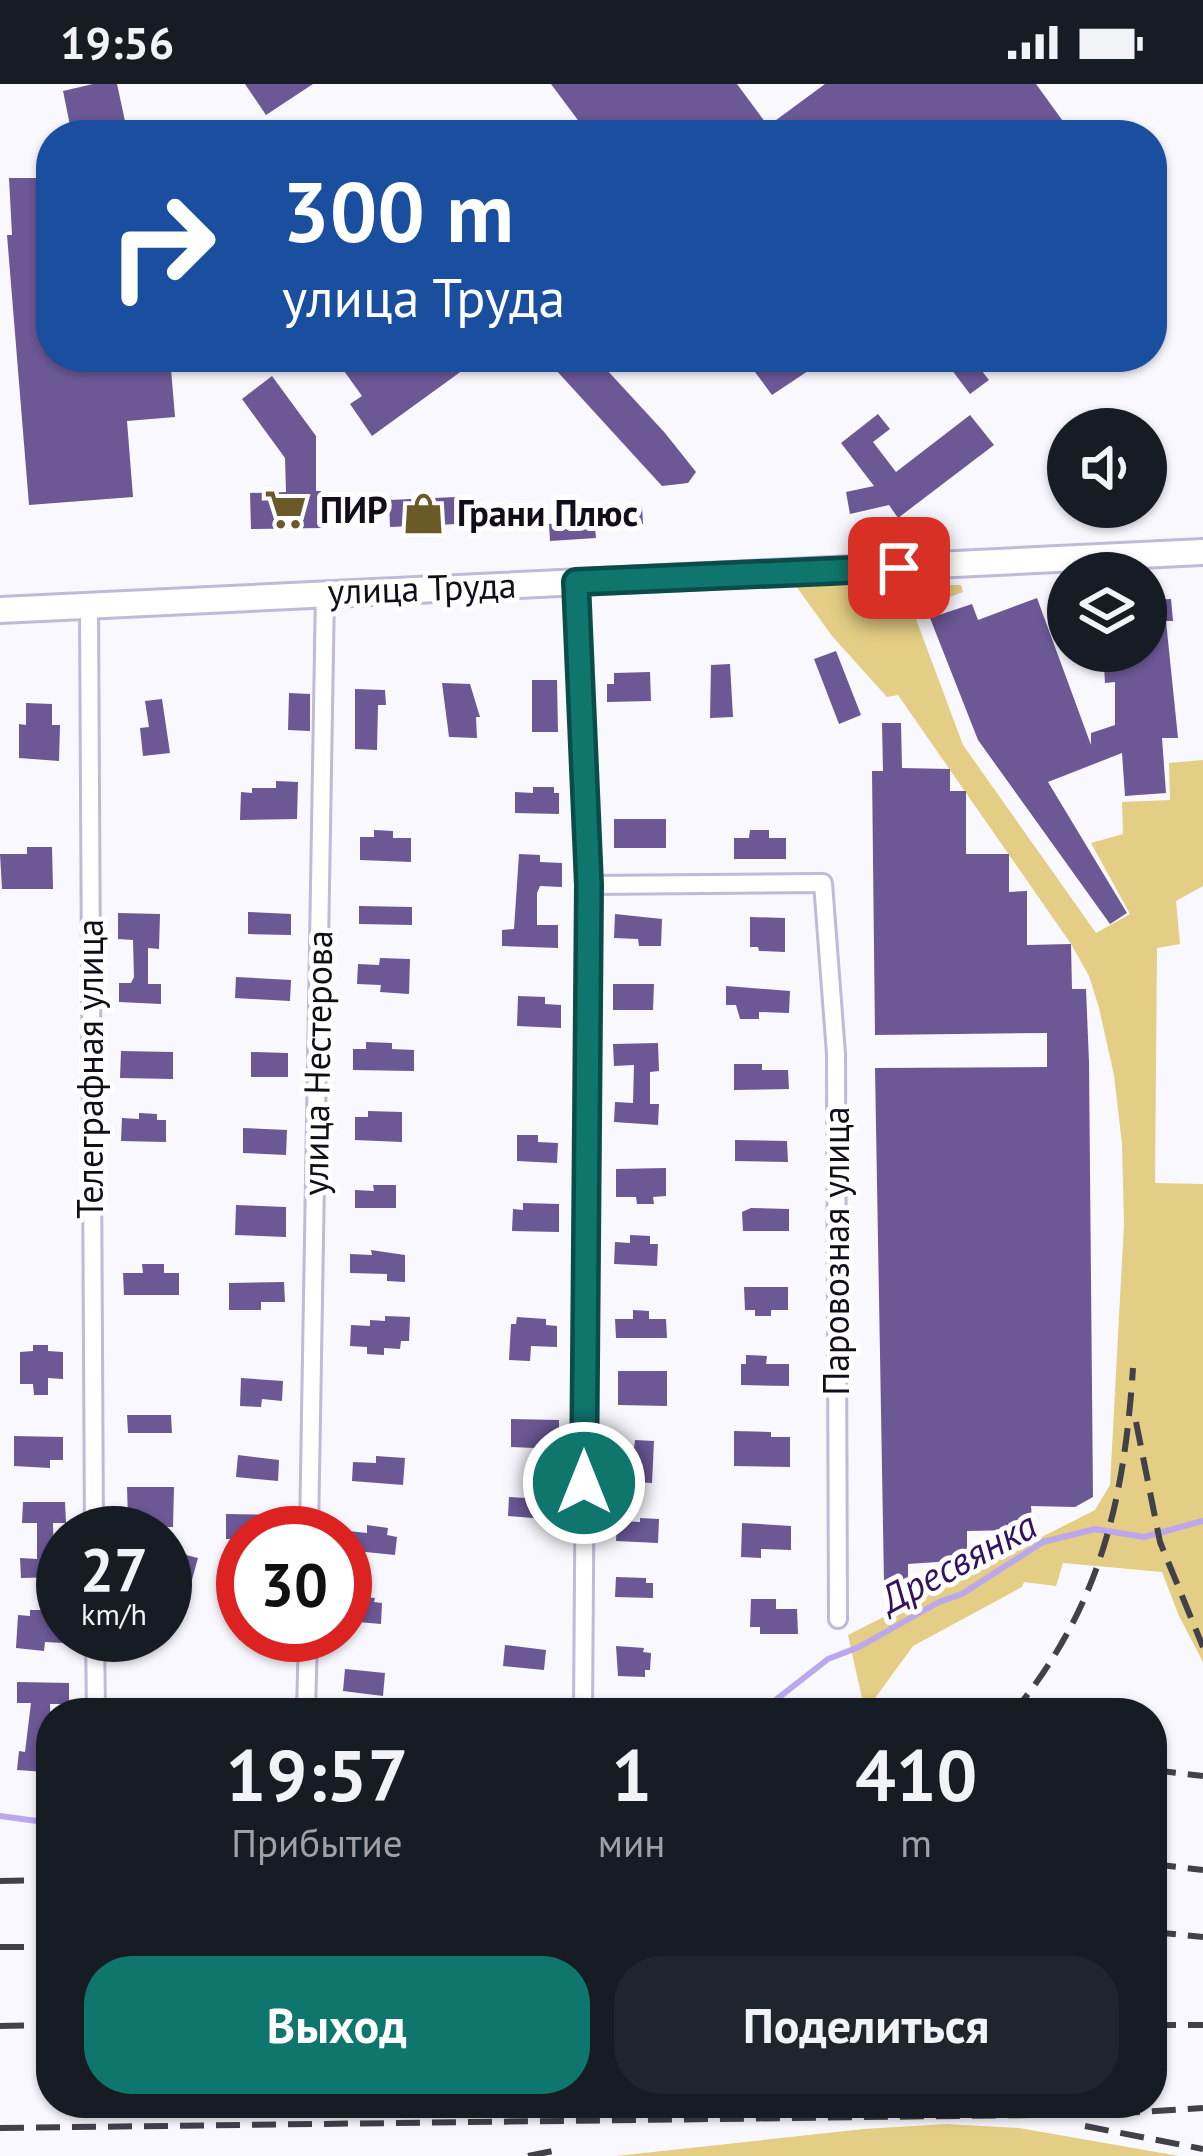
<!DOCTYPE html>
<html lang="ru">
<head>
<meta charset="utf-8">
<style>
  :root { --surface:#171b24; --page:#20242c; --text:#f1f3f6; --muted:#9ea1a6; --accent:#0f766e }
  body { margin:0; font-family:"PT Sans",sans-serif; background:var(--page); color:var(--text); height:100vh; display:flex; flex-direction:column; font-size:45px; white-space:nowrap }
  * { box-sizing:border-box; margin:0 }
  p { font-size:39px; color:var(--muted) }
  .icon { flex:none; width:66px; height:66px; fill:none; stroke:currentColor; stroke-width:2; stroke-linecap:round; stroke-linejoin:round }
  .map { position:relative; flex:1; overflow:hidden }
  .panel { position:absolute; left:36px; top:1614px; width:1131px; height:420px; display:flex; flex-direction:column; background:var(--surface); border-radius:48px; box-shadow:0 3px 9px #0004 }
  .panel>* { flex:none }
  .banner { position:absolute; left:36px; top:36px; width:1131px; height:252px; border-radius:48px; box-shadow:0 3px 9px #0004; background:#1a4fa0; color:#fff; overflow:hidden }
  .controls { position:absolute; left:1047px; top:324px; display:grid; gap:24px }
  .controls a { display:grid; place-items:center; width:120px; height:120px; border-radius:50%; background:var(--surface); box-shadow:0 3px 9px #0004; font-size:60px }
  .speed { position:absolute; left:36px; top:1422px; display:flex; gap:24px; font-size:60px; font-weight:700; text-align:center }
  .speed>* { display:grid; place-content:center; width:156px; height:156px; border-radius:50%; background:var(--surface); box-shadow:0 3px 9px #0004; line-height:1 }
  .speed small { font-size:30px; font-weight:400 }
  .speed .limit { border:18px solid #d22; background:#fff; color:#111 }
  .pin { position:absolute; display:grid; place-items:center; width:102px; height:102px; color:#fff; margin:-51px; border-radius:24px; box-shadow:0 6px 18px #0006 }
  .me { position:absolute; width:132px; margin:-66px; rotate:0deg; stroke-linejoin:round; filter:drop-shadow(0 0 9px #0008) }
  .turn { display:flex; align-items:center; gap:42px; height:252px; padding:0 48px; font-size:54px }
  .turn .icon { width:156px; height:156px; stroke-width:2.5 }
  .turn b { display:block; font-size:84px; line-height:102px }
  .eta { display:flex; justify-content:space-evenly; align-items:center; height:204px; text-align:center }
  .eta b { font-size:72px; font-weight:700; line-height:84px }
  .button { display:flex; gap:24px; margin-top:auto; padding:24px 48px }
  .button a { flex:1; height:138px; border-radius:48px; background:var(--accent); color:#fff; font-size:48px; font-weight:700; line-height:138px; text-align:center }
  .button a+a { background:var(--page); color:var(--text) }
  .status { display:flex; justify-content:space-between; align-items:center; height:84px; padding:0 60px; background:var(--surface); direction:ltr }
  .status svg { height:33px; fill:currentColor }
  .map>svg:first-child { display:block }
  .green { fill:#e4cd85 }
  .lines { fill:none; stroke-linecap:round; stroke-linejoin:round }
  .stream { stroke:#bba8ec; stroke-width:6 }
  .building { fill:#6b5895 }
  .street-casing { stroke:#c0b9d8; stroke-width:22 }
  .secondary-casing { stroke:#c0b9d8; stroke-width:30 }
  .street { stroke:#fff; stroke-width:16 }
  .secondary { stroke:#fff; stroke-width:24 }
  .rail { stroke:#424049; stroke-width:6; stroke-dasharray:24 12; stroke-linecap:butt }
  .route-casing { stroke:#0a4d48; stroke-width:30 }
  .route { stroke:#0f766e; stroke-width:21 }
  .labels { text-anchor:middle; stroke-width:10; stroke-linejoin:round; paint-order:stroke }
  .poi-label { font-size:36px; font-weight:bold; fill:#110e19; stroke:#fff; text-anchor:start }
  .street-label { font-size:36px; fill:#110e19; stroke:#fff }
  .water-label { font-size:39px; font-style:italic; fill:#33125f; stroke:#fff }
</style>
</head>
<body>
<div class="status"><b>19:56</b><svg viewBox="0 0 49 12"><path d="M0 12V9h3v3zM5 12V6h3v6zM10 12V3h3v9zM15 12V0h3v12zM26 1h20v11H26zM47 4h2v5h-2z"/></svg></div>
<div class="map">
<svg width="1203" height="2072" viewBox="0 0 1203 2072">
  <rect width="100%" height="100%" fill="#f9f8fe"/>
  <g class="green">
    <path d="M961 501 963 508 913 527 963 661 1096 849 1130 830 1091 759 1123 750 1122 718 1170 716 1169 679 1203 676V802L1176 817 1180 860 1157 864 1155 1099 1203 1100V1578L1179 1532 1162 1488 1063 1479 1056 1502 1024 1498 1022 1503 913 1562 865 1628 848 1551 1095 1426 1110 1401 1124 1140 1122 1060 1114 991 1099 924 1089 892 1071 860 898 611 887 613 832 552 796 502Z"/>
    <path d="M947 2040 1019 2044 1179 2072H616L864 2045Z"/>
  </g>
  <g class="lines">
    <g class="stream">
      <path d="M759 1629 828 1575 859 1563 939 1518 962 1510 1043 1458 1095 1445 1144 1453 1203 1437"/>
      <path d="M0 1732 51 1739"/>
    </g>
  </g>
  <g class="building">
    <path d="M93 0H117L128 51H72L63 7Z"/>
    <path d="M245 0H313L266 31Z"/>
    <path d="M551 0H737L768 42 825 0H1036L1073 51H589Z"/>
    <path d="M9 94H51V273H170L175 333 127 337 133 413 29 421 7 151H12Z"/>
    <path d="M334 273H481L372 352 350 320 362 312Z"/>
    <path d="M544 273H595L665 349 696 388 688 399 662 402Z"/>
    <path d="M744 273H829L772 311Z"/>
    <path d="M942 273H971L989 296 970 310Z"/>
    <path d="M272 292 316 352V407H321L322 444 251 445 250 409 286 408 285 374 242 315Z"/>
    <path d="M878 330 890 345 873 358 896 388 970 331 994 361 898 434 889 421 850 430 846 408 874 402 841 359Z"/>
    <path d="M456 413 458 440 390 443 389 416Z"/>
    <path d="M642 422 643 440 595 444 596 454 550 457 549 440 592 437 591 425Z"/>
    <path d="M1037 514 1091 661V649L1115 641V598L1105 599 1104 582 1087 584 1086 567H1146V516L1171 515 1173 537H1166L1178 654H1162L1166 709 1125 712 1122 669 1048 698 1127 829 1110 840 978 656 930 534 972 520 978 536Z"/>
    <path d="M836 567 861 631 839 640 814 575Z"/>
    <path d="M730 580 733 633 710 634 711 581Z"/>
    <path d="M650 588 651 617 607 618V600H614V589Z"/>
    <path d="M532 596H557L558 648H532Z"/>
    <path d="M442 599 470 600 480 633H476L477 654 449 653Z"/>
    <path d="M355 605 385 606 386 621H378L377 666 355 665Z"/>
    <path d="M289 609 310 610V647L288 646Z"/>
    <path d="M162 615 170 669 143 672 140 644 149 643 145 617Z"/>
    <path d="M26 619 52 620V641H60L59 677 19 674V640L26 641Z"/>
    <path d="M882 639H901L902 684 950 685V707H966V770H1009V808L1027 807V861L1071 860 1072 905H1086L1089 978 1093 1413 1075 1423 1031 1422 1032 1436 1014 1446 967 1447V1470L952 1477 908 1480V1499H884L875 984 1047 983V949L875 951 872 687H883Z"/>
    <path d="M276 697 298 698 297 735 240 736 241 708 252 709V704H276Z"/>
    <path d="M533 703H554V709H559V730L515 729V708L533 709Z"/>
    <rect x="614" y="735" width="52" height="29"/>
    <path d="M374 746 393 747V754H411V778L360 776V753H374Z"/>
    <path d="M750 746H769V754H786V775H734V754H749Z"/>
    <path d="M27 763H52L53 805H2L0 770H27Z"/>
    <path d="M519 770 540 771V778L562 779V803L540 802 537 809V841H558V864L502 862V846L514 845Z"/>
    <path d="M359 822 412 823V841L359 840Z"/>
    <path d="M248 828 291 830V851L248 850Z"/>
    <path d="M118 829 160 830 159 865 148 864V900H161V920L119 918V899H131L134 893 133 856 118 855Z"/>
    <path d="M615 830 662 835 661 862H639L638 855 614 854Z"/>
    <path d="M750 833 785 834V868L759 867 758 863H750Z"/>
    <path d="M380 874 410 875 409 910 380 908 381 901 357 900 358 880 379 881Z"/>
    <path d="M236 893 291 896 290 917 235 914Z"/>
    <path d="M613 900H654L653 926H613Z"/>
    <path d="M726 902 790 907 789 929 759 928V935H740L736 921H726Z"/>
    <path d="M518 912 545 913V920L561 921V944L517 942Z"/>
    <path d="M366 958 392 959V965L414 966V987L353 986V965H366Z"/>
    <path d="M658 959 659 987 650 988V1020H659L658 1041 614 1038 615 1018 633 1019 634 981 614 982 613 960Z"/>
    <path d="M121 967 173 968V995L120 994Z"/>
    <path d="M251 968 288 969V993H251Z"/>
    <path d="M734 980H762V986H788L789 1005 734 1006Z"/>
    <path d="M368 1027 402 1028V1058L355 1056V1033H368Z"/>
    <path d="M139 1029 157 1030V1036H166V1058L121 1057 122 1034 139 1035Z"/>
    <path d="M243 1044 287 1046 286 1071 243 1069Z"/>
    <path d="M517 1051H538V1058L558 1059 557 1079 517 1077Z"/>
    <path d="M735 1056 787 1057 788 1078 735 1077Z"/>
    <path d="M666 1084V1112L653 1113 654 1120H637L636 1113H616V1085Z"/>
    <path d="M373 1101H396V1124H355V1106L374 1107Z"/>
    <path d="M523 1119 559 1120V1148L512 1147 513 1125 523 1126Z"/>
    <path d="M236 1121 286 1123V1153L235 1151Z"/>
    <path d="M751 1124 789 1125V1147H743L742 1128Z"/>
    <path d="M630 1151 650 1152V1160H658L657 1182 614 1180 615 1158 630 1159Z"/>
    <path d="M371 1166 405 1171V1198L387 1197V1190L350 1189V1170L372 1171Z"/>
    <path d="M142 1180H164V1189H179V1211H124L123 1189H143Z"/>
    <path d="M284 1198 285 1218H261V1226H229V1199Z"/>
    <path d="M744 1203H788V1226H771V1232H755V1226H745Z"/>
    <path d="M633 1226 649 1227V1235H666L667 1254H616L615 1235H633Z"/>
    <path d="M385 1232 410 1233 409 1257H401L400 1265 384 1264V1271L367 1270V1263L350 1262 351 1241 370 1242V1236L385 1237Z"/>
    <path d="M517 1233 546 1235V1241L557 1242V1263L531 1262 530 1277 509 1276 511 1240H516Z"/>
    <path d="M33 1261H48V1267L63 1268V1295L48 1294V1311H34L33 1300H20V1268L33 1267Z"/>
    <path d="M746 1271 767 1272 766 1280H789V1302L741 1301V1280H746Z"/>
    <path d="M618 1287H667V1322L618 1321Z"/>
    <path d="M241 1294 283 1297 282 1317 262 1315 261 1323 240 1322Z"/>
    <path d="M127 1331H171L172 1349H128Z"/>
    <path d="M511 1335 559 1336V1365L511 1363Z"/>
    <path d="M734 1347 771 1348V1353H790V1383L734 1382Z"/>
    <path d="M14 1352 63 1353V1376H50V1384L14 1382Z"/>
    <path d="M635 1356 654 1357 652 1399 634 1398 635 1391 617 1389 618 1363 634 1364Z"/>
    <path d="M238 1371 279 1376 278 1397 236 1393Z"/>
    <path d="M376 1372 405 1374 403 1401 352 1397 353 1378 376 1379Z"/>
    <path d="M127 1403H174L173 1443H153V1435H128Z"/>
    <path d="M509 1413 559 1416 558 1436 508 1432Z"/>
    <path d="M23 1418H65L66 1439H53L54 1475 63 1474V1493L21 1494 20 1474 37 1475V1439H22Z"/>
    <path d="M226 1430 280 1431V1449H243V1455H226Z"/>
    <path d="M640 1434 659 1435 658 1459 616 1457 617 1437 640 1438Z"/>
    <path d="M742 1439 791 1442V1466L761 1465V1474L741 1473Z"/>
    <path d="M367 1441 388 1444 387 1451 397 1453 395 1471 346 1466 348 1447 367 1449Z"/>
    <path d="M174 1468 198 1474 185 1521 165 1516Z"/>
    <path d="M616 1493 646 1494V1499H653V1514L615 1513Z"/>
    <path d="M349 1512 375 1514 374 1518 382 1519 381 1540 347 1537Z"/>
    <path d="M751 1515H776V1525H797L798 1550H760V1543H750Z"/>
    <path d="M30 1526H48V1533H63V1559L45 1558 44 1567 16 1564 18 1531 30 1532Z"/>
    <path d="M505 1561 546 1566 544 1586 503 1582Z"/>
    <path d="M616 1562 644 1564 643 1568 651 1569 650 1586H645V1593L618 1592Z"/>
    <path d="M345 1585 385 1589 383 1612 343 1607Z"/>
    <path d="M17 1598 69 1599V1620H50L51 1675 46 1688 17 1686 19 1667 25 1668 31 1619H17Z"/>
  </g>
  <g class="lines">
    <defs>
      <g id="street">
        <path d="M576 498 589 801 583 1629"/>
        <path d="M89 521 94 1449"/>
        <path d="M589 801 823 799 836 970 838 1535"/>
        <path d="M309 1449 325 508"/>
        <path d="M95 1551 96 1629"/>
        <path d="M306 1629 308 1551"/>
      </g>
      <path id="secondary" d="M0 526 1203 468"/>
    </defs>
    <use href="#street" class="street-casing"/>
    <use href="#secondary" class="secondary-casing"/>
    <use href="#street" class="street"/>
    <use href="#secondary" class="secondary"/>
    <g class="rail">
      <path d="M1136 1338 1160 1458 1203 1563"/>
      <path d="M1013 1629C1100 1523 1124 1419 1133 1284"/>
      <path d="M1152 1686 1203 1692"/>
      <path d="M1152 1780 1203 1786"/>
      <path d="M0 1797 51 1796"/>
      <path d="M1152 1848 1203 1853"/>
      <path d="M0 1863H51"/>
      <path d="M1152 1941H1203"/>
      <path d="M0 1942 51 1941"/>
      <path d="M1085 2042 1203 2065"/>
      <path d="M0 2044 1111 2030 1203 2024"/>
      <path d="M528 2072 558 2066"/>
    </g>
  </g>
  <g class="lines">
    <defs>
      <path id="route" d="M584 1399 589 801 576 498 899 484"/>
    </defs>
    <use href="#route" class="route-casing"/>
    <use href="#route" class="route"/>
  </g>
  <defs>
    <symbol id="supermarket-bare" viewBox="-9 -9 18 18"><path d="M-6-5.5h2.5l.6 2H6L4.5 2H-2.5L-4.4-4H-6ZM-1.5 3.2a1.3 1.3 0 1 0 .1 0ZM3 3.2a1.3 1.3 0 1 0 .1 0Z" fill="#6a5a28" stroke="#fff" stroke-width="2.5" paint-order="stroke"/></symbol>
    <symbol id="shop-bare" viewBox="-9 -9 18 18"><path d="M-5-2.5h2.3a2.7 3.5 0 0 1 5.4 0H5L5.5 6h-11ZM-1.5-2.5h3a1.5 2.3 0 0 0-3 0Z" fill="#6a5a28" stroke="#fff" stroke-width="2.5" paint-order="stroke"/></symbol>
  </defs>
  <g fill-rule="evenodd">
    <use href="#supermarket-bare" x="256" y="396" width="59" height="59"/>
    <use href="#shop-bare" x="394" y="400" width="59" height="59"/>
  </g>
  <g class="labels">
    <g class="poi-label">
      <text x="320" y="439">ПИР</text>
      <text x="457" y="442">Грани Плюс</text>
    </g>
    <g class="street-label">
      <text transform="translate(422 504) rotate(-2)" y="13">улица Труда</text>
      <text transform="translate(317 979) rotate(-89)" y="13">улица Нестерова</text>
      <text transform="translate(90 985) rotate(-90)" y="13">Телеграфная улица</text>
      <text transform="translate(836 1167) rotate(-90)" y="13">Паровозная улица</text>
    </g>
    <g class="water-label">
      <text transform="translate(958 1478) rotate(-28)" y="14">Дресвянка</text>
    </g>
  </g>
</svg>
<div class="controls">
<a><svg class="icon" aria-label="sound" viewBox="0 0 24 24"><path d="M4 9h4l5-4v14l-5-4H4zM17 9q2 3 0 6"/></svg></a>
<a><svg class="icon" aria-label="layers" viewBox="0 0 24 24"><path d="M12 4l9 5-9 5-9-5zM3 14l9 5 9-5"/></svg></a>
</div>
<div class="speed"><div>27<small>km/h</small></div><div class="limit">30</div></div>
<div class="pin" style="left:899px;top:484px;background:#d93025"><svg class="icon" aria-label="arrive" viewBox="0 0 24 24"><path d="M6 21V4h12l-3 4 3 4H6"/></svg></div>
<svg class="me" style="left:584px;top:1399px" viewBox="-20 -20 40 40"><circle r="17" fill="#0f766e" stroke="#fff" stroke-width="3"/><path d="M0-11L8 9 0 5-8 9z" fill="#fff"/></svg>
<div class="banner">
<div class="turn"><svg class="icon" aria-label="right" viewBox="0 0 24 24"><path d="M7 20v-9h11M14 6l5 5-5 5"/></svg><div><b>300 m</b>улица Труда</div></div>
</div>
<section class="panel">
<div class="eta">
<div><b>19:57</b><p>Прибытие</p></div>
<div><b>1</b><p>мин</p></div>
<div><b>410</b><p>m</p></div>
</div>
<div class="button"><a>Выход</a><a>Поделиться</a></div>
</section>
</div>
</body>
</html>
